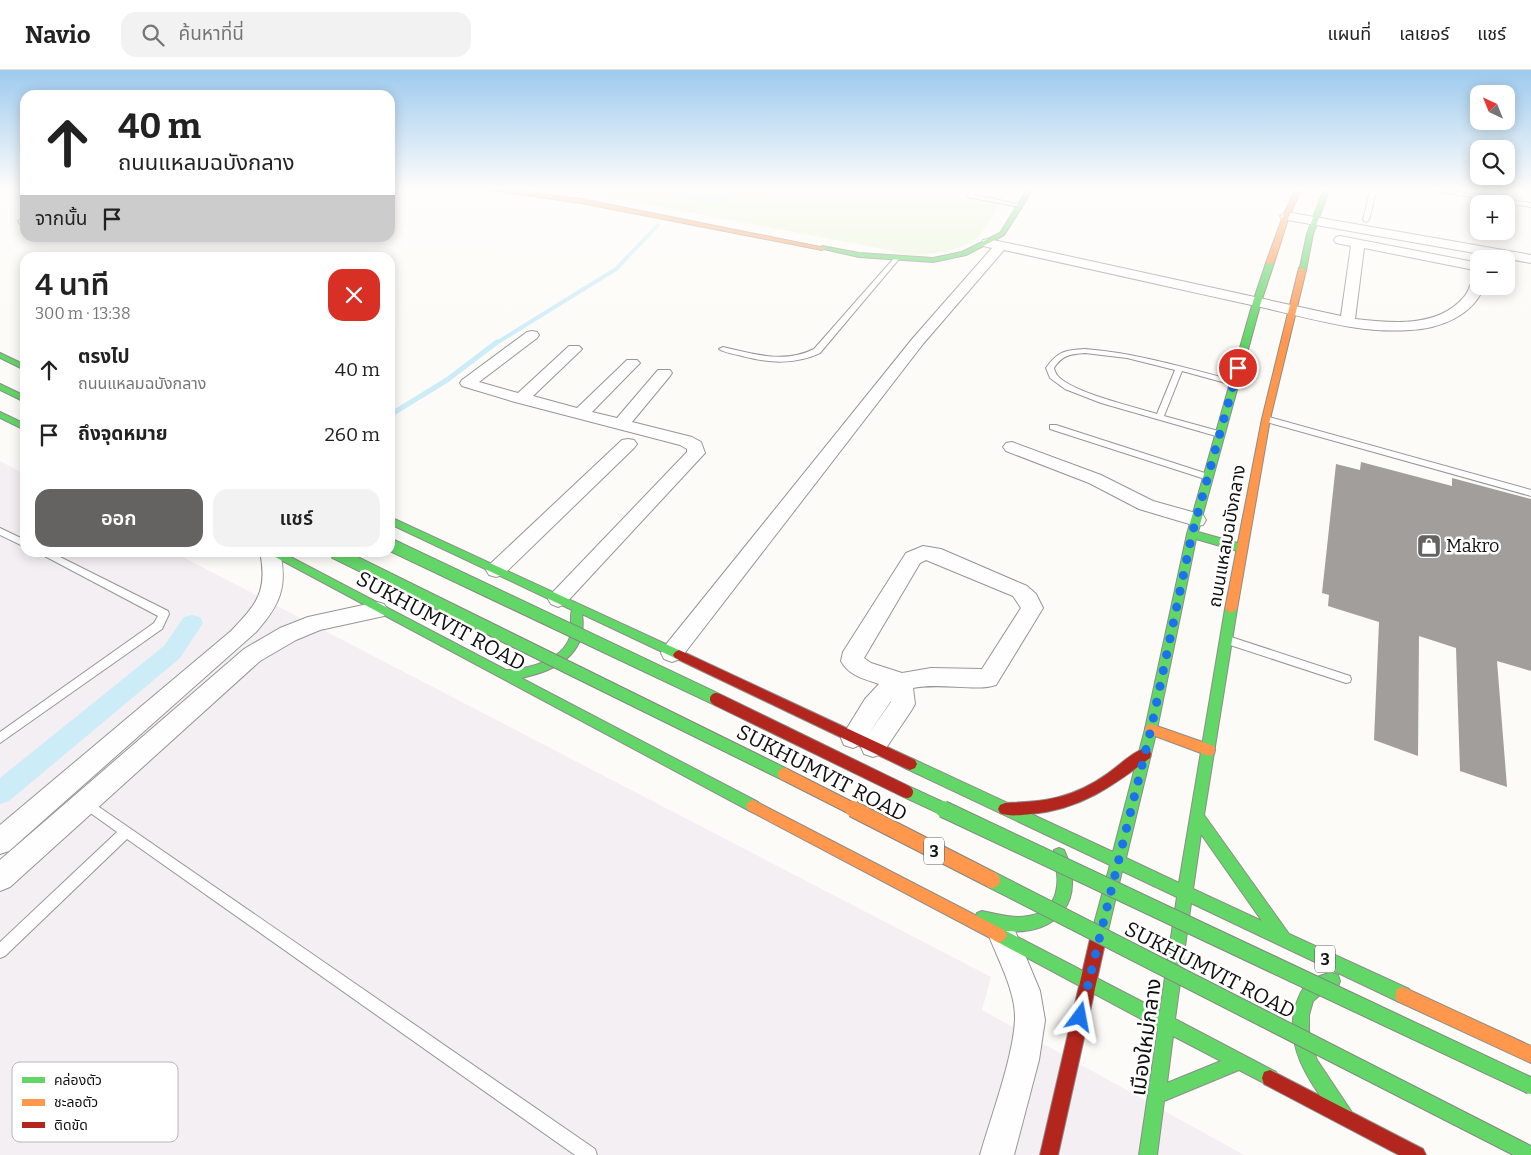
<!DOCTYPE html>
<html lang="th">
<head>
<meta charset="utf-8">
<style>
  :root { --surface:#fff; --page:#f2f2f2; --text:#222; --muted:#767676; --line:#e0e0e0; --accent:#646362 }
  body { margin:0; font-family:Bitter,"Noto Sans Thai",serif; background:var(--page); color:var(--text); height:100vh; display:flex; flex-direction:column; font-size:19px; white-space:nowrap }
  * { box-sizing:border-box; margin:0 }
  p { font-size:16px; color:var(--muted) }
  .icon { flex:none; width:28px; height:28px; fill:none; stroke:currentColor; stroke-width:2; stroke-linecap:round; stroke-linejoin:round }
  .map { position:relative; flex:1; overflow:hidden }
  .details { position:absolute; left:20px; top:182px; width:375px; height:305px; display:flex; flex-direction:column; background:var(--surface); border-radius:15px; box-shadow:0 2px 12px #0003 }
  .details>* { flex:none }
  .top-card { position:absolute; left:20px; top:20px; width:375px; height:152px; border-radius:15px; box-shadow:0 2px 12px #0003; background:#fff; color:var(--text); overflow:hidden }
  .needle { width:32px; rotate:317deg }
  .tools { position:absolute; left:1470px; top:15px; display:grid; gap:10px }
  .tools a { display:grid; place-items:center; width:45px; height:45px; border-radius:10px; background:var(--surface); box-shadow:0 2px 12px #0003; font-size:25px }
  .pin { position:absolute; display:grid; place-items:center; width:42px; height:42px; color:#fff; margin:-21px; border:2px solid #fff; border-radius:50%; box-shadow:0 1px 5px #0007 }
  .me { position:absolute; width:55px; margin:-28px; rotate:13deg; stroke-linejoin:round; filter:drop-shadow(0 0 4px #0008) }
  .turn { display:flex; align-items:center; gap:18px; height:105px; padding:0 15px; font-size:22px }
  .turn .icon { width:65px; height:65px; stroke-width:2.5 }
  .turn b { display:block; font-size:35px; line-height:42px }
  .then { display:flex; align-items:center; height:48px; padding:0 15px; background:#0003; gap:10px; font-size:19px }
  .round { display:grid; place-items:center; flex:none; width:52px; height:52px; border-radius:15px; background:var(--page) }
  .summary { display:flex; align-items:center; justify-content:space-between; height:85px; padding:0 15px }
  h1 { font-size:30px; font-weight:600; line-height:38px }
  .action { display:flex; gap:10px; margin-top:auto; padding:10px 15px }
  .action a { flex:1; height:58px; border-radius:15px; background:var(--accent); color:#fff; font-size:20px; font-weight:600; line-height:58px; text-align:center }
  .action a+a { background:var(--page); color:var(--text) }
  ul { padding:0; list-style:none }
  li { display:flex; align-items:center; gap:15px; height:65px; padding:0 15px }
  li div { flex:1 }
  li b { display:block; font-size:19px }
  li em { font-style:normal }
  header { display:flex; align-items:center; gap:30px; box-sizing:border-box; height:70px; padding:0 25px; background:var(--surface); border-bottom:1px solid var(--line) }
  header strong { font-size:24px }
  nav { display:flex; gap:28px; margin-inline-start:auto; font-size:18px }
  .search { width:350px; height:45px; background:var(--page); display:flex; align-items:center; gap:12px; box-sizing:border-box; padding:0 18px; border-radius:15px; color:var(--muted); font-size:19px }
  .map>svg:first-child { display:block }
  .industrial { fill:#f4eff3 }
  .green { fill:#e9f3d6 }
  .water { fill:#ccecf8 }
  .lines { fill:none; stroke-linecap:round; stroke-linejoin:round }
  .stream-far1 { stroke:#ccecf8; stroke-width:4 }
  .stream { stroke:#ccecf8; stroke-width:5 }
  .canal { fill:#ccecf8; fill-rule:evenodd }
  .building { fill:#a19e9c }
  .lane-casing { stroke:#979695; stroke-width:2 }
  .street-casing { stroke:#979695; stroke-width:2 }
  .fast-casing { stroke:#8e8d8b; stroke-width:2 }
  .slow-casing { stroke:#8e8d8b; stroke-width:2 }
  .jam-casing { stroke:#8e8d8b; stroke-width:2 }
  .lane { fill:#fffefe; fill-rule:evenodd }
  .street { fill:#fffefe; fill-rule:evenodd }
  .fast { fill:#63d668; fill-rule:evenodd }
  .slow { fill:#ff974d; fill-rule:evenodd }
  .jam { fill:#b3261e; fill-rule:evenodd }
  .fast-bridge-far2-casing { stroke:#858482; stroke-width:11; stroke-linecap:butt }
  .fast-bridge-far1-casing { stroke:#858482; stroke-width:14; stroke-linecap:butt }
  .fast-bridge-casing { stroke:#858482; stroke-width:18; stroke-linecap:butt }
  .slow-bridge-far1-casing { stroke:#858482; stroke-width:14; stroke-linecap:butt }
  .slow-bridge-casing { stroke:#858482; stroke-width:18; stroke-linecap:butt }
  .jam-bridge-casing { stroke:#858482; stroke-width:14; stroke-linecap:butt }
  .fast-bridge-far2 { stroke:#63d668; stroke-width:9 }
  .fast-bridge-far1 { stroke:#63d668; stroke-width:12 }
  .fast-bridge { stroke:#63d668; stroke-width:16 }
  .slow-bridge-far1 { stroke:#ff974d; stroke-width:12 }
  .slow-bridge { stroke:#ff974d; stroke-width:16 }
  .jam-bridge { stroke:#b3261e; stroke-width:12 }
  .route { stroke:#1a73e8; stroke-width:9; stroke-dasharray:0 16.2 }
  .labels { text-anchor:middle; stroke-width:5; stroke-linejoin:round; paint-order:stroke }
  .shield { fill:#fff; stroke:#585858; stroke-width:1 }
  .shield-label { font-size:16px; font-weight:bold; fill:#111 }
  .street-label { font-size:18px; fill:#111; stroke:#fff }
  .poi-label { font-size:18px; fill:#111; stroke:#fff; text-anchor:start }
  .near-street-label { font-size:21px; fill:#111; stroke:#fff }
  .key { fill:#fff; stroke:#b8b8b8; stroke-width:1 }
  .key-label { font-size:14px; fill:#111 }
</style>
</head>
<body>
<header>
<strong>Navio</strong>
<div class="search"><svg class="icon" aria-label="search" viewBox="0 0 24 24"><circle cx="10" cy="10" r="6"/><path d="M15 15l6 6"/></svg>ค้นหาที่นี่</div>
<nav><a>แผนที่</a><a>เลเยอร์</a><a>แชร์</a></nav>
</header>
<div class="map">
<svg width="1531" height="1085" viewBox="0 0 1531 1085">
  <rect width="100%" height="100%" fill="#fdfbf7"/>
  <path class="industrial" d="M0 391 25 404V482L175 483 991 907 982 940 1244 1085H0Z"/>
  <path class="green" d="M547 118H1009C998 134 990 154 978 167 963 183 907 190 889 180L597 125Z"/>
  <path class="water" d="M670 118H733L737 125C720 142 686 132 670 118Z"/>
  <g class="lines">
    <path class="stream-far1" d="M495 274 616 199 658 155"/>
    <path class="stream" d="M390 345 447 310 497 272"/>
    <path class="canal" d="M192 545 200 547 203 553 180 588 9 731 0 734V708L164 576 184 547Z"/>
  </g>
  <path class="building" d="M1361 392 1452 416V408L1531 429V601L1497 591 1507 717 1460 701 1456 578 1419 566 1418 686 1374 670 1379 552 1328 536 1329 525 1322 523 1336 394 1360 400Z"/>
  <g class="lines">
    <defs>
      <g id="lane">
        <path d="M973 118H979L974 125 1023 135 1020 137 968 127 967 126Z"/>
        <path d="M1371 118H1377L1369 150 1366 152 1363 150Z"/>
        <path d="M1419 118H1434L1531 133V137Z"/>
        <path d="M897 186 899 187V189L820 283C794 295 769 293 742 286 735 284 725 283 719 279L723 277C754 284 784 294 814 279L895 187Z"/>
        <path d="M1085 279C1137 283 1186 298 1236 311L1237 313 1233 315 1182 301 1164 346 1222 362 1223 364 1219 366H1216L1101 333 1065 319 1050 308 1046 298C1058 281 1066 280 1085 279ZM1085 283 1127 288 1175 300 1157 344C1135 337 1070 322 1057 305 1056 304 1054 299 1054 298 1062 285 1071 284 1085 283Z"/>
        <path d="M1263 347H1269L1531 420V426L1263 351Z"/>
        <path d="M1050 355H1056L1211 405 1212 407 1211 409H1205L1050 359Z"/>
        <path d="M0 458 25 470V477L0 465Z"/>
        <path d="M37 482H50L168 541 169 544 162 559 0 673V662L154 553 158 546Z"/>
        <path d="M1228 566 1350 606 1351 609 1350 612 1346 613 1224 573 1223 570 1224 567Z"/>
        <path d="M86 728 595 1079 597 1085H575L127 769 5 886 0 888V872L117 762 82 737 80 733 82 729Z"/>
      </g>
      <g id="street">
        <path d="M16 118H25V122Z"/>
        <path d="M1286 142 1531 185V193L1282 149 1280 146Z"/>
        <path d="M25 146V154H20L18 151Z"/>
        <path d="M1340 166 1479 193V201L1364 178 1355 249C1391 253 1437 258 1463 228 1469 222 1470 214 1474 207L1479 206V216H1484C1474 246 1438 259 1410 260 1358 264 1307 247 1256 236 1172 218 1088 198 1004 180L923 274 680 589 672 592 664 589 661 583 664 577 913 268 992 178 983 176 982 173 983 170 988 169 1022 176 1341 246 1351 176 1336 173 1334 170 1336 167Z"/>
        <path d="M532 261 537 262 539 265 537 268 479 312 518 323 569 276H579L582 279 579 282 533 326 577 338 627 290H637L640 293 637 296 592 342 617 348 658 300H670L672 303 670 306 632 352 692 367 701 372 705 383 565 534 558 537 551 534 548 529 551 524 687 382V379L680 375 515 332 462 316 460 313 462 310 527 262Z"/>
        <path d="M628 369 634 370 637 374 634 378 503 505 496 507 489 505 486 500 489 495 622 370Z"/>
        <path d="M1012 372 1101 405 1153 431 1203 445 1206 450 1203 455 1196 456 1139 439 1089 413 1006 381 1003 377 1006 373Z"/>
        <path d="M923 476 941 479 1027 516 1036 524 1043 538 996 615C975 622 940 612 913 618L915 634 911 641 882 684 873 687 864 684 861 677 862 674 853 678 844 675 841 668 865 629 879 614C865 609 849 606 841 591L843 582 906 483ZM926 490 1013 526 1021 538 982 599 931 598 902 603 871 593 864 588 920 493ZM891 631V632L867 666Z"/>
        <path d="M260 482H280C288 518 279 536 256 562L9 781 0 784V755L231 561C257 534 268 521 260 482Z"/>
        <path d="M377 532 384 534 388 540 384 546 320 560 296 570 260 591 10 817 0 821V790L244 579 280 558 308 547Z"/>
        <path d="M1003 852 1013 856 1040 921 1045 950 1039 990 1014 1085H980C991 1047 1013 988 1015 950 1016 922 999 892 989 866L993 856Z"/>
      </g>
      <g id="fast">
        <path d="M1028 118H1034L1004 165 966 185 933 192 859 187 819 178 822 176 859 183 933 188 962 182 1000 163Z"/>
        <path d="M1324 118H1330L1313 164 1306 200 1299 202 1307 164Z"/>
        <path d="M1270 191 1274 193 1261 232 1198 462 1245 475 1246 478 1241 482 1196 469 1157 659 1126 788 1179 813 1225 539 1227 536H1235L1237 539 1204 745 1289 864 1409 919 1411 925 1409 931 1403 933 1397 931 1191 833 1175 949 1276 1002 1278 1008 1276 1014 1270 1016 1239 1000 1164 1031 1157 1085H1139L1158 958 994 870 991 865 996 859 977 853 975 848 977 843 982 841C997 844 1013 849 1028 846 1060 842 1062 809 1052 785L1054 780 1059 778 1064 780C1087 829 1059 866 1006 861L1160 941 1177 827 1122 801 1106 869 1103 874 1098 877 1093 874 1090 869 1110 795 905 698 903 694 905 690 910 688 915 690 1113 782 1145 659 1187 464 1253 232 1266 193ZM1201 764 1262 851 1193 819ZM1173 966 1221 991 1167 1013Z"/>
        <path d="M0 283 25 295V300L0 288Z"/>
        <path d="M0 314 25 326V332L0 320Z"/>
        <path d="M0 342 25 354V360L0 348Z"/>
        <path d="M390 447 683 582 685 585 683 588H675L582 544C588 585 555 601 521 608L758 732 760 736 758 740 753 742 748 740 266 482H281L506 600C528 599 562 591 570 567 573 558 569 548 572 540L390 454Z"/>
        <path d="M1332 903 1338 905 1340 911 1338 917 1326 920 1313 931 1309 945V959L1310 972 1317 990 1351 1041 1348 1047 1342 1050 1336 1047C1310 1013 1279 971 1299 927 1304 913 1318 904 1332 903Z"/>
      </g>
      <g id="slow">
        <path d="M476 118H496L581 129 825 178 822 180 581 133Z"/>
        <path d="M1296 118H1302L1289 146 1274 193 1268 194 1266 193 1283 146Z"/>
        <path d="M1299 198 1306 200 1270 349 1237 539 1231 543 1225 539 1262 349Z"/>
        <path d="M1151 654 1214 676 1215 680 1214 684 1209 686 1147 663 1145 659 1147 655Z"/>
        <path d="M753 730 1004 860 1007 865 1004 870 999 873 994 870 748 740 746 736 748 732Z"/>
        <path d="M1403 917 1531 976V993L1397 931 1395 925 1397 919Z"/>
      </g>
      <g id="jam">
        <path d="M679 580 915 690 917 694 915 698 910 700 905 698 675 588 673 585 675 582Z"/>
        <path d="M1145 678 1150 680 1151 684 1150 688C1111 717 1081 739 1031 744 1022 745 1009 747 1000 743L998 739 1000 735 1005 733C1045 732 1073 728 1107 704 1119 696 1131 683 1145 678Z"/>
        <path d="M1098 861 1103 864 1106 869 1058 1085H1040L1090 869 1093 864Z"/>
        <path d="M1270 1000 1423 1079 1426 1085H1399L1264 1014 1262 1008 1264 1002Z"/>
      </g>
    </defs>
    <use href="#lane" class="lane-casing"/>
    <use href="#street" class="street-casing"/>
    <use href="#fast" class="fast-casing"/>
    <use href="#slow" class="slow-casing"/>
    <use href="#jam" class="jam-casing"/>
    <use href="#lane" class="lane"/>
    <use href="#street" class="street"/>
    <use href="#fast" class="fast"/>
    <use href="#slow" class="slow"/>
    <use href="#jam" class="jam"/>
    <defs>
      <path id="fast-bridge-far2" d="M390 474 394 476"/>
      <g id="fast-bridge-far1">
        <path d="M391 475 716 629"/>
        <path d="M334 482 784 704"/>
        <path d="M907 722 946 740"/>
      </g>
      <g id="fast-bridge">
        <path d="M943 739 1531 1016"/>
        <path d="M992 810 1531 1085"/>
      </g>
      <path id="slow-bridge-far1" d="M784 704 855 740"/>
      <path id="slow-bridge" d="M853 739 992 810"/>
      <path id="jam-bridge" d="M716 629 907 722"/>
    </defs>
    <use href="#fast-bridge-far2" class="fast-bridge-far2-casing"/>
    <use href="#fast-bridge-far1" class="fast-bridge-far1-casing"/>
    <use href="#fast-bridge" class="fast-bridge-casing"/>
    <use href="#slow-bridge-far1" class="slow-bridge-far1-casing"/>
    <use href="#slow-bridge" class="slow-bridge-casing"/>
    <use href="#jam-bridge" class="jam-bridge-casing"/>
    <use href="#fast-bridge-far2" class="fast-bridge-far2"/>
    <use href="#fast-bridge-far1" class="fast-bridge-far1"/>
    <use href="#fast-bridge" class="fast-bridge"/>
    <use href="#slow-bridge-far1" class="slow-bridge-far1"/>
    <use href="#slow-bridge" class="slow-bridge"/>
    <use href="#jam-bridge" class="jam-bridge"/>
  </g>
  <linearGradient id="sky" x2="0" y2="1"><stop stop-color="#9dcaee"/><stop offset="0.44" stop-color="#fefdfb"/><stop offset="1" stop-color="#fefdfb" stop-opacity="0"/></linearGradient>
  <rect width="1531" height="270" fill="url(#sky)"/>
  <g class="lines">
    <path class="route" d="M1080 947 1151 659 1192 464 1238 298"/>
  </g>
  <defs>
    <symbol id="shop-square" viewBox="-11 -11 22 22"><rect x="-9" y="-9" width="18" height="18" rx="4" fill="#646362" stroke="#fff"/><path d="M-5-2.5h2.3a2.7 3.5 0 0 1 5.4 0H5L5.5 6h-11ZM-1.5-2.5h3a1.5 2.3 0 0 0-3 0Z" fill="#fff"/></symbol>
  </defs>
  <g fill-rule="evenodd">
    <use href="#shop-square" x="1415" y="462" width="28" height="28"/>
  </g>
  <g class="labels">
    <g class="shield">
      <rect x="924" y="767.5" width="20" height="27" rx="4"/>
      <rect x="1315" y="875.5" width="20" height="27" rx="4"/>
    </g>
    <g class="shield-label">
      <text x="934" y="787">3</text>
      <text x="1325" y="895">3</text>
    </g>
    <g class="street-label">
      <text transform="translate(1227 466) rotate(-80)" y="6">ถนนแหลมฉบังกลาง</text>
    </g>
    <g class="poi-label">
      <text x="1446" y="482">Makro</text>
    </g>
    <g class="near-street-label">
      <text transform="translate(441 551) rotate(28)" y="7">SUKHUMVIT ROAD</text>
      <text transform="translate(822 703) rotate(27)" y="7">SUKHUMVIT ROAD</text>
      <text transform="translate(1210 900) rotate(27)" y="7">SUKHUMVIT ROAD</text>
      <text transform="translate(1146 967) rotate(-82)" y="7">เมืองใหม่กลาง</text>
    </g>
  </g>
  <rect x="12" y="992" width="166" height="80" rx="8" class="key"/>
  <rect x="22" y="1007" width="23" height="6" fill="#63d668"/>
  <rect x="22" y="1029" width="23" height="7" fill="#ff974d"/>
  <rect x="22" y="1052" width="23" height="6" fill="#b3261e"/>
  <g class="key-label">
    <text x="54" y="1015">คล่องตัว</text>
    <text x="54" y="1037">ชะลอตัว</text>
    <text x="54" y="1060">ติดขัด</text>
  </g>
</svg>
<div class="tools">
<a><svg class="needle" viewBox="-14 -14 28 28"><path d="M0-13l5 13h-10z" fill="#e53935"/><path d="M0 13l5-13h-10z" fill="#767676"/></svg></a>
<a><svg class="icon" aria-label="search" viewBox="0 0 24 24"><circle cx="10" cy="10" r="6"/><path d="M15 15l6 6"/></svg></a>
<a>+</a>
<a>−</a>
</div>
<div class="pin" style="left:1238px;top:298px;background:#d93025"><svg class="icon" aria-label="arrive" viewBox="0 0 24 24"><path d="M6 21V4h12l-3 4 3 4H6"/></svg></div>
<svg class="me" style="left:1080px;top:947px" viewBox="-20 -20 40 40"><path d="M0-17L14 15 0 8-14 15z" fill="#1a73e8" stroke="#fff" stroke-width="4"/></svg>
<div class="top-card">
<div class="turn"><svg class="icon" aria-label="ahead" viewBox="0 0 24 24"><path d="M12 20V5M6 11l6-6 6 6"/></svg><div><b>40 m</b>ถนนแหลมฉบังกลาง</div></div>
<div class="then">จากนั้น<svg class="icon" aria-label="arrive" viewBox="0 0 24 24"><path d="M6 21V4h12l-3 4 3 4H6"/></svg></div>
</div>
<section class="details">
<div class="summary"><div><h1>4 นาที</h1><p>300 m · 13:38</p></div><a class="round" style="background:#d93025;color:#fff"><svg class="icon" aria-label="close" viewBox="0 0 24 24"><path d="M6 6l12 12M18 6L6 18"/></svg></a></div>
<ul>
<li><svg class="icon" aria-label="ahead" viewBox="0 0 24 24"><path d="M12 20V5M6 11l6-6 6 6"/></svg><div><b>ตรงไป</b><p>ถนนแหลมฉบังกลาง</p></div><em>40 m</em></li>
<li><svg class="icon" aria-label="arrive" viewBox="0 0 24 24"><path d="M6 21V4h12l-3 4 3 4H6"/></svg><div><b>ถึงจุดหมาย</b></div><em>260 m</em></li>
</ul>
<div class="action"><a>ออก</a><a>แชร์</a></div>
</section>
</div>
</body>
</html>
